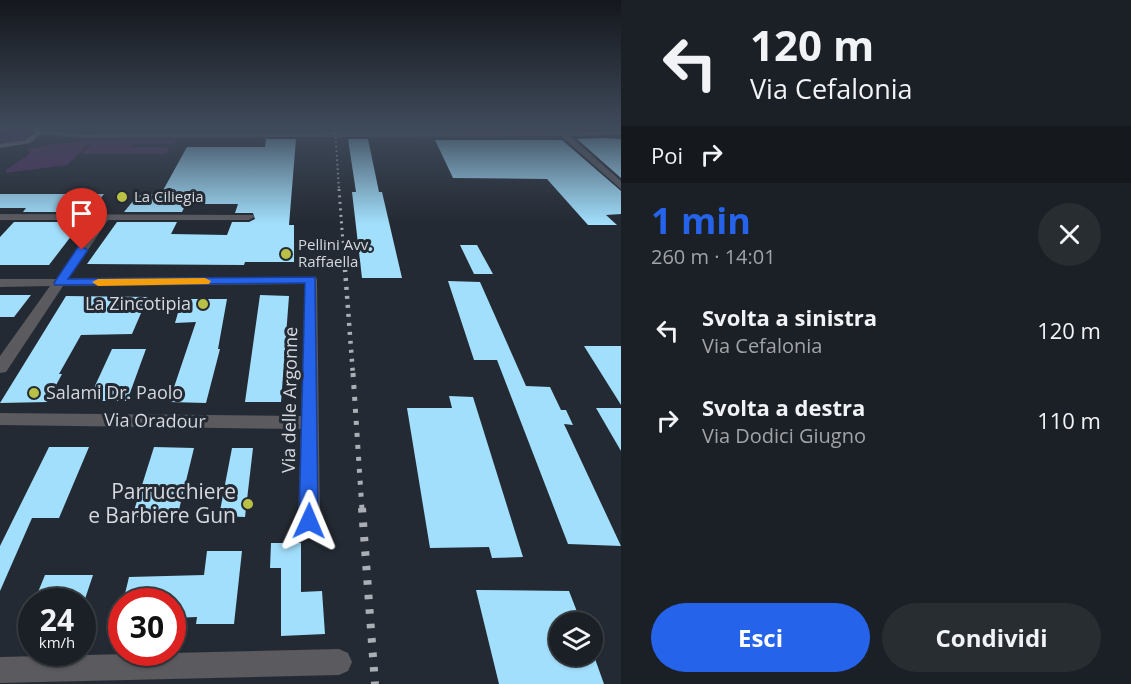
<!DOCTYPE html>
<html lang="it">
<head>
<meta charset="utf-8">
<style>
  :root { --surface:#1b2026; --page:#282d32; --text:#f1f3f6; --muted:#a0a3a7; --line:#393e43; --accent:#2563eb }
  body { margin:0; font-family:"Open Sans",sans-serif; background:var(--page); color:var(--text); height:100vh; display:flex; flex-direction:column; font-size:22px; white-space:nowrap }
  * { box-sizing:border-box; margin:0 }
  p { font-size:20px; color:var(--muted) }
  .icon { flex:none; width:33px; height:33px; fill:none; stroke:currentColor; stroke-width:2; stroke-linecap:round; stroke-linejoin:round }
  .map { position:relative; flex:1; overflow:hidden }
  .sheet { display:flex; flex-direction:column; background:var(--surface); width:510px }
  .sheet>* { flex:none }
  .guide { background:#1b2026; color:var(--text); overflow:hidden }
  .fabs { position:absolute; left:549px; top:612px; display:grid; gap:12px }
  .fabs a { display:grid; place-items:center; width:54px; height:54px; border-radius:50%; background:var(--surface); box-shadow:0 2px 4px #0004,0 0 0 2px var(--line); font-size:30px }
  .speed { position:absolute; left:18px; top:588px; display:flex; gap:12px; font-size:30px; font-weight:700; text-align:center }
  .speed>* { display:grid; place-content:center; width:78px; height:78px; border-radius:50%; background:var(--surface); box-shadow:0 2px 4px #0004,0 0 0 2px var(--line); line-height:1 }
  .speed small { font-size:15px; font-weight:400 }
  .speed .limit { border:9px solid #d22; background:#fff; color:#111 }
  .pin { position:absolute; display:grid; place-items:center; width:51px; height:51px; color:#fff; margin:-62px -26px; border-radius:50% 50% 50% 0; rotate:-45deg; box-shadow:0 0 6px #0007 }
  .pin .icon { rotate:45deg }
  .me { position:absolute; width:66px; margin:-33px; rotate:1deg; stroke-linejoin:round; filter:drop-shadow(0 0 4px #0008) }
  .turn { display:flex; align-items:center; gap:21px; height:126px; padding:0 30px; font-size:27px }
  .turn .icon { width:78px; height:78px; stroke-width:2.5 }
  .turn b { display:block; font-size:42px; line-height:51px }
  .then { display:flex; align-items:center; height:57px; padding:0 30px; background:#0003; gap:12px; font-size:22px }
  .round { display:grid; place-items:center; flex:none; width:63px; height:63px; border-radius:32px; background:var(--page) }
  .overview { display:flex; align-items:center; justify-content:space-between; height:102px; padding:0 30px }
  h1 { font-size:36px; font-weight:700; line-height:45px; color:var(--accent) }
  .action { display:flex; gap:12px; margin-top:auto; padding:12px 30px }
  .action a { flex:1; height:69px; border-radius:36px; background:var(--accent); color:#fff; font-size:24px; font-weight:700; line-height:69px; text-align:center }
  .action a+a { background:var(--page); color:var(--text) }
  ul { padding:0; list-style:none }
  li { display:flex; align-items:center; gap:18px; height:90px; padding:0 30px }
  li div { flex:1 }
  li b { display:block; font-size:22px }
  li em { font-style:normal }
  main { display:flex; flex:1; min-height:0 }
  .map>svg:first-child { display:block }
  .green { fill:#522f60 }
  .building { fill:#a2dffc }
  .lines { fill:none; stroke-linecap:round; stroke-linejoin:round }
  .minor { fill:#5a5a5f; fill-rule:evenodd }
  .secondary { fill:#75757d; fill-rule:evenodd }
  .rail-far4 { stroke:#aaaeb5; stroke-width:2; stroke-dasharray:1.5 3; stroke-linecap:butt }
  .rail-far3 { stroke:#aaaeb5; stroke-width:3; stroke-dasharray:2 4.5; stroke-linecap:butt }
  .rail-far2 { stroke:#aaaeb5; stroke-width:4.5; stroke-dasharray:3 6; stroke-linecap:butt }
  .rail-far1 { stroke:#aaaeb5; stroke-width:5; stroke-dasharray:4 8; stroke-linecap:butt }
  .rail { stroke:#aaaeb5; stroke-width:8; stroke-dasharray:4.5 10; stroke-linecap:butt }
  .route { fill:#2563eb; stroke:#184099; stroke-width:1.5 }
  .slow { fill:#f59e0b }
  .poi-dot { fill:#b9c046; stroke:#242a33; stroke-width:2 }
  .labels { text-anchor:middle; stroke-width:6; stroke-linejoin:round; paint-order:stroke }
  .far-poi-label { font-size:15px; fill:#d5d9df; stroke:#242a33; text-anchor:start }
  .poi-label { font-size:18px; fill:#d5d9df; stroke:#242a33; text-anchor:end }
  .street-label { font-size:18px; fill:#d5d9df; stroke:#242a33 }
  .near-poi-label { font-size:21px; fill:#d5d9df; stroke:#242a33; text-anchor:end }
</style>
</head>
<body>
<main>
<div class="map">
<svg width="621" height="684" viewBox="0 0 621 684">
  <rect width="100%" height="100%" fill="#242a33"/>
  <g class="green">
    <path d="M23 129 32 131V135L22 140 0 144V130Z"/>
    <path d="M179 139 173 144H131L129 147H170L166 154H81L91 145 89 144 67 165 5 173 7 169 28 155 30 152 27 149C77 138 127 140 179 139Z"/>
  </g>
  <g class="building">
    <path d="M602 138 621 139V178L577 139Z"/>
    <path d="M266 139H296L289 225H294V262H245L244 265 87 264 117 222H177L171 234 227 235 232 222H249L255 219 253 213H235L238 204H186L182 212H124L138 195 161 194 187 147H265Z"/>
    <path d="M348 139H368L379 192H382L402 278H362L352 192H356Z"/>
    <path d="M435 140H562L621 191V214L606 215 617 225H588L547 179 453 178Z"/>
    <path d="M0 194H104L90 212H23L26 208H0Z"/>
    <path d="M14 222H82L49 265H0V237Z"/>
    <path d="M460 245H477L493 274H474Z"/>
    <path d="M448 281 480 282 526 386 550 387 561 410H566L573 425 564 424 621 546 568 544 497 360H474Z"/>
    <path d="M0 295H31L14 317H0Z"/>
    <path d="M260 295 289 296 281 402H245Z"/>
    <path d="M66 296 148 297 132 334 81 335 59 374H62L47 402 0 403Z"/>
    <path d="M182 299H227L218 349H220L206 403 169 402 196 322 175 323Z"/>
    <path d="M584 346H621V405Z"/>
    <path d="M112 349H146L127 401H88Z"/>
    <path d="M449 396 473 397 523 557 492 558 489 547 430 548 407 408H452Z"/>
    <path d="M596 408H621V451Z"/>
    <path d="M49 447H89L59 518H32L0 591V546Z"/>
    <path d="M154 447 194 448 177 518 132 517Z"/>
    <path d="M232 448H253L245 517 219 516Z"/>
    <path d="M271 543H301V592L322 591 325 634 281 636V568H270Z"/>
    <path d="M207 551H242L234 624H196L197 617 172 618V602H123L129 577 204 575Z"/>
    <path d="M45 575H93L84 602H34Z"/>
    <path d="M476 590 569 591 581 622H560V656H594L604 684H499Z"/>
  </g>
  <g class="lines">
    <g class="minor">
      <path d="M36 130 82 134 621 131V135L570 136 621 181V189L561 136 82 138 39 134H36Z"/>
      <path d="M0 214 253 215 254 217 249 220H108L69 278 316 277 317 280 320 521 317 528 309 530 301 528 298 521 301 429 0 425V413L301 416 305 284 63 286 6 372 0 373V356L50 286 0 287V279H56L97 220H0Z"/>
      <path d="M339 649 348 653 352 662 348 671 339 675 0 683V657Z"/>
    </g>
    <g class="secondary">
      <path d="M0 128H9L0 131Z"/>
      <path d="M27 128H37L43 132 30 143 0 148V144L25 140 35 133Z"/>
    </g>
    <path class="rail-far4" d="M335 128 339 190"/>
    <path class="rail-far3" d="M339 189 345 271"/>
    <path class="rail-far2" d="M345 269 353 375"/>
    <path class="rail-far1" d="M353 373 362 510"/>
    <path class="rail" d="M362 508 375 684"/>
  </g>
  <linearGradient id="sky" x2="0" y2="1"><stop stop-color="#14171c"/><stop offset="0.57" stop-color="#3f4a5b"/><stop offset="1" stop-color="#3f4a5b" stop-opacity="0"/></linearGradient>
  <rect width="621" height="224" fill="url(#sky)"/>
  <path class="route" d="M78 247H82L88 250 68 279 315 277 318 521 315 527 309 530 302 527 299 521 305 283 55 285 54 283Z"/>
  <path class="slow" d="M205 278 211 281 209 284 98 286 92 282 98 279Z"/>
  <g class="poi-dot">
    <circle cx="122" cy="197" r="6"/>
    <circle cx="286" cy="254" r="6"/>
    <circle cx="203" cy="304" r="6"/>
    <circle cx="34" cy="393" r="6"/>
    <circle cx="248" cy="504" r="6"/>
  </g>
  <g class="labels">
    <g class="far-poi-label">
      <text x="134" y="202">La Ciliegia</text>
      <text x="298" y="250">Pellini Avv.<tspan x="298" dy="17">Raffaella</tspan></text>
    </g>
    <g class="poi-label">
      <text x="191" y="310">La Zincotipia</text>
      <text x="46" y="399" text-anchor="start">Salami Dr. Paolo</text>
    </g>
    <g class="street-label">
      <text transform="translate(290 400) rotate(-89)" y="6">Via delle Argonne</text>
      <text transform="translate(155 421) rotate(1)" y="6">Via Oradour</text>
    </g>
    <g class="near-poi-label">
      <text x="236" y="499">Parrucchiere<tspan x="236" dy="24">e Barbiere Gun</tspan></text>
    </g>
  </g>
</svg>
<div class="fabs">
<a><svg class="icon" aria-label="layers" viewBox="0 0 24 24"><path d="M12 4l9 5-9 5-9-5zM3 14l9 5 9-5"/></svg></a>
</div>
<div class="speed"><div>24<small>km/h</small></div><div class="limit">30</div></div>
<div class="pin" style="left:82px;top:250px;background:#d93025"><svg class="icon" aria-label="arrive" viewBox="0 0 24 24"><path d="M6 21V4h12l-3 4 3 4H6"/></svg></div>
<svg class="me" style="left:309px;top:521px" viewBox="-20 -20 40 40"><path d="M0-17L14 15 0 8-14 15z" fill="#2563eb" stroke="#fff" stroke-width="4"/></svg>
</div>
<section class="sheet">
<div class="guide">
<div class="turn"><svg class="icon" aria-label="left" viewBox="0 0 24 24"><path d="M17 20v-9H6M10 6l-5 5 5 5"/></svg><div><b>120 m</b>Via Cefalonia</div></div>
<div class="then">Poi<svg class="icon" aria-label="right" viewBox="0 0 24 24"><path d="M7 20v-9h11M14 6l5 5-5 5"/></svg></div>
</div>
<div class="overview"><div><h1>1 min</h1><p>260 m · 14:01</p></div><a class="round"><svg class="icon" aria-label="close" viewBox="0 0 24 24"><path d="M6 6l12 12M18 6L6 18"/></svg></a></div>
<ul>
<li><svg class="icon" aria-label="left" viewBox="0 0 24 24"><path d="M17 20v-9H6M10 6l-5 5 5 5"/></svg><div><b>Svolta a sinistra</b><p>Via Cefalonia</p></div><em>120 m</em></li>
<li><svg class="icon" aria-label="right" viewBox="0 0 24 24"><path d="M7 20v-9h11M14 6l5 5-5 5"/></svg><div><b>Svolta a destra</b><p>Via Dodici Giugno</p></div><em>110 m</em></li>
</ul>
<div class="action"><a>Esci</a><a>Condividi</a></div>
</section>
</main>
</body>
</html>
